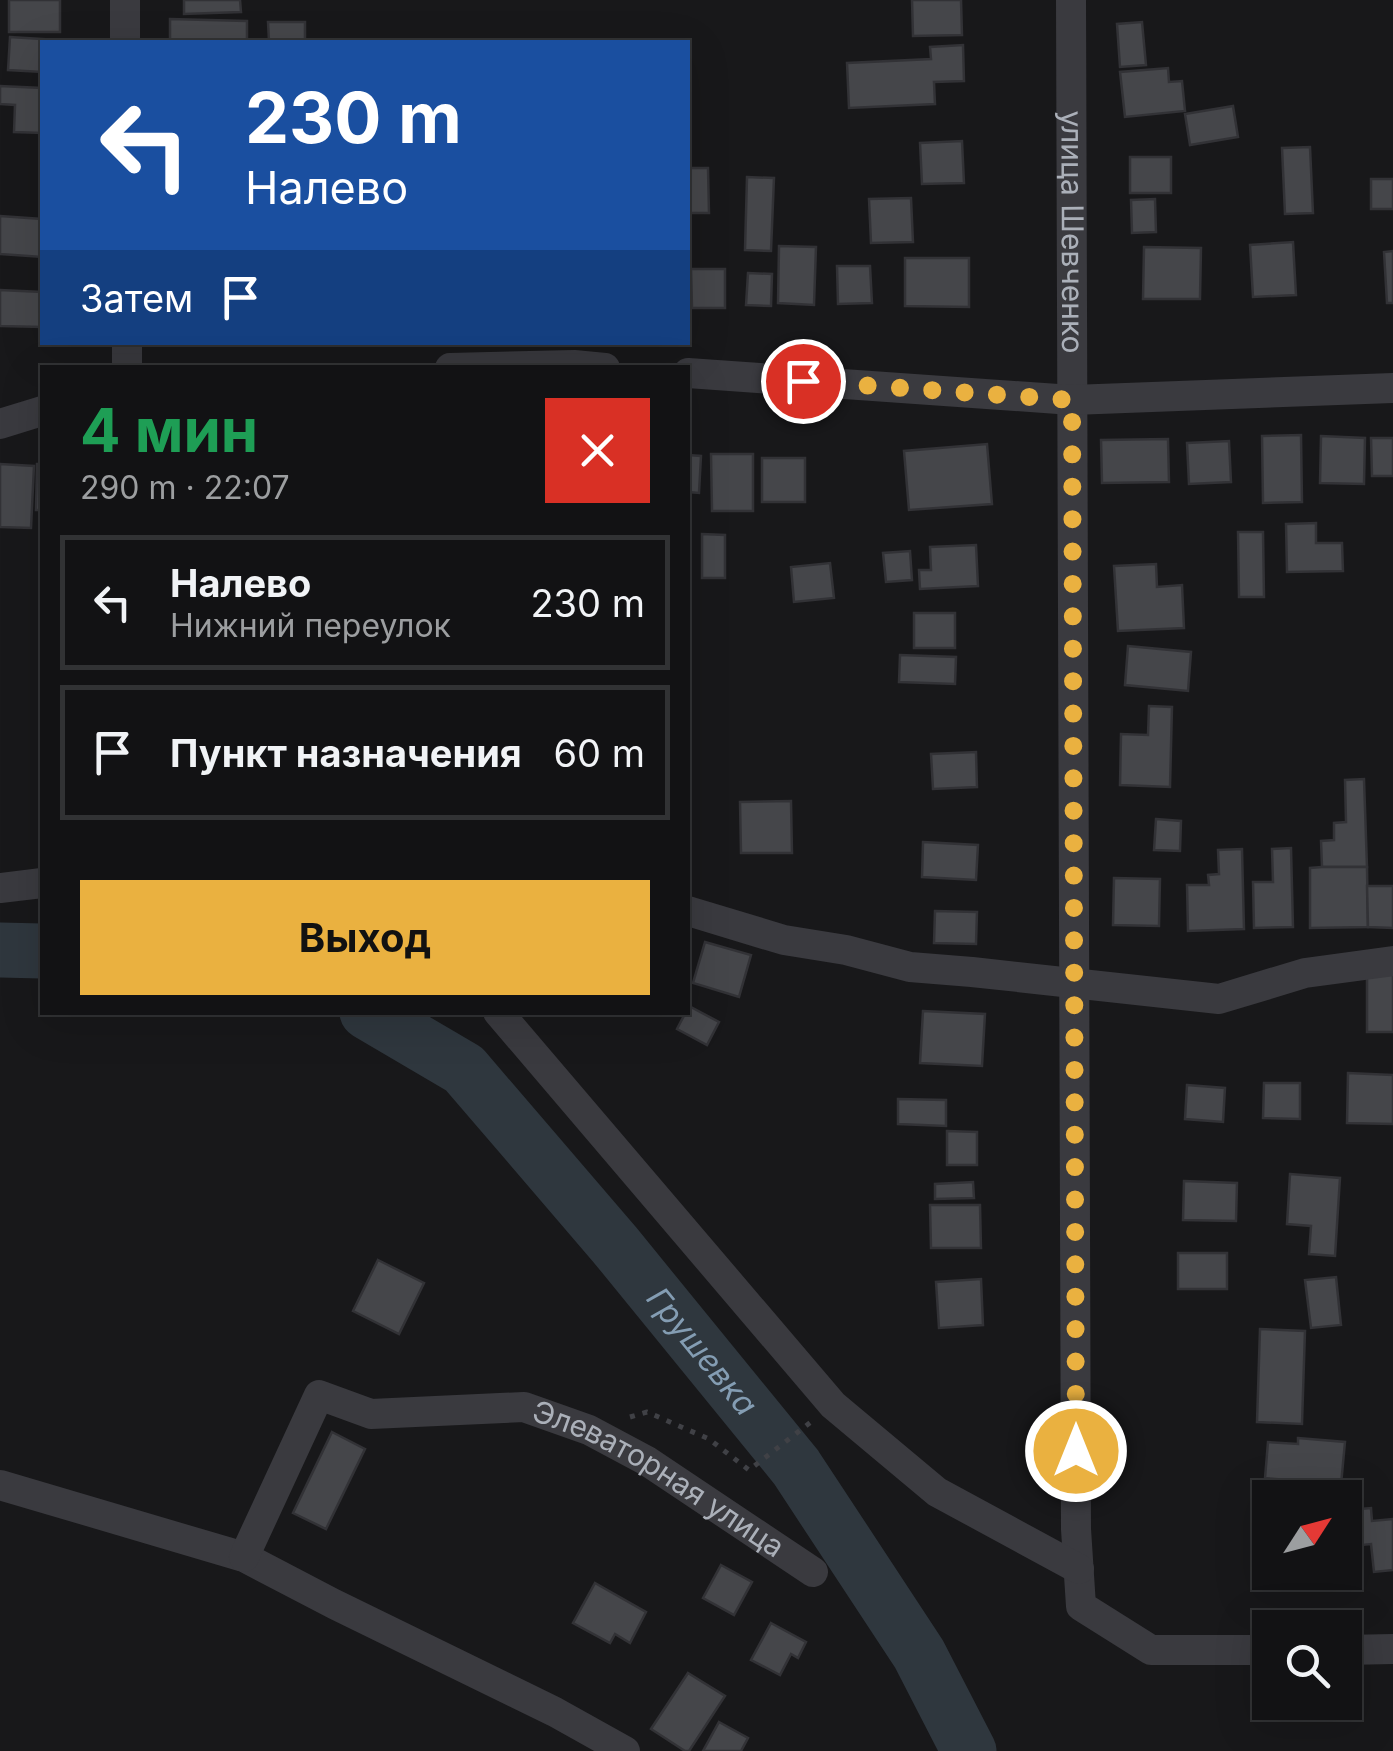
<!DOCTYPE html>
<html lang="ru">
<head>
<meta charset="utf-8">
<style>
  :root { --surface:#121214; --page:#1b1b1d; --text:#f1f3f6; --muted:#9c9ea0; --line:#313234; --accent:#eab140 }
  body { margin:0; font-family:Inter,sans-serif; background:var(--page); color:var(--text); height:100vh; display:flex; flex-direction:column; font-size:38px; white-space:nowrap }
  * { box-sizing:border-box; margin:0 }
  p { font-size:32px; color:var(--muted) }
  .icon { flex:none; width:55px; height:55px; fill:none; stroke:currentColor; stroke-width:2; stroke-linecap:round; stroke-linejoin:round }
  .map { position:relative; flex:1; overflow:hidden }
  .sheet { position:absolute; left:40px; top:365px; width:650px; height:650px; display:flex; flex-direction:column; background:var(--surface); border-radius:0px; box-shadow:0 10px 40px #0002,0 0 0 2px var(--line) }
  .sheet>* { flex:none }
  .top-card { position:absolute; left:40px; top:40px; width:650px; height:305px; border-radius:0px; box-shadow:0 10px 40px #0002,0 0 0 2px var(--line); background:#1a4fa0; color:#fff; overflow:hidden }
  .needle { width:65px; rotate:54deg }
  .controls { position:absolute; left:1252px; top:1480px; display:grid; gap:20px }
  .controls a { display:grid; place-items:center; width:110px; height:110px; border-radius:0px; background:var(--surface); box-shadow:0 10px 40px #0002,0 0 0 2px var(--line); font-size:50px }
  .pin { position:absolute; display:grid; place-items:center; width:85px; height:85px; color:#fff; margin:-42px; border:5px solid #fff; border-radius:50%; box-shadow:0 2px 10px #0007 }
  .me { position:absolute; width:110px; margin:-55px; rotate:0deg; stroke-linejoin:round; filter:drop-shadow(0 0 8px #0008) }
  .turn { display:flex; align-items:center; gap:35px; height:210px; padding:0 40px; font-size:45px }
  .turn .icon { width:130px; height:130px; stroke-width:2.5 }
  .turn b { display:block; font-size:70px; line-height:85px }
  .then { display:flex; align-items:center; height:95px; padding:0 40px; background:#0003; gap:20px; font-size:38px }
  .round { display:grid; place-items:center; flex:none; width:105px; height:105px; border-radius:0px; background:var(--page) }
  .overview { display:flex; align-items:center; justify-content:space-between; height:170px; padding:0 40px }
  h1 { font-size:60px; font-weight:700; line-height:75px; color:#1e9e55 }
  .action { display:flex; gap:20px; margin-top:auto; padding:20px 40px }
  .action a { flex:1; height:115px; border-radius:0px; background:var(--accent); color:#111; font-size:40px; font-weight:700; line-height:115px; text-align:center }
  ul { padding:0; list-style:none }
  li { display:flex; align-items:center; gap:30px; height:135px; margin:0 20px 15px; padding:0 20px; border:5px solid var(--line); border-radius:0px }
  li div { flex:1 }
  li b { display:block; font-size:38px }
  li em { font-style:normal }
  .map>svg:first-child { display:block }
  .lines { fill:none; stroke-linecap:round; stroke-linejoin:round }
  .river { stroke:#2f373e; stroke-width:55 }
  .building { fill:#45464a; stroke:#323236; stroke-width:2.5 }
  .path { stroke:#404146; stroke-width:5; stroke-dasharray:5 8; stroke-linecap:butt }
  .minor { stroke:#3a3a3f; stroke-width:30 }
  .route { stroke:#eab140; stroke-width:18; stroke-dasharray:0 32.4 }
  .labels { text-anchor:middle; stroke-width:8; stroke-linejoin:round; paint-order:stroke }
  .street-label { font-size:30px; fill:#abb0b9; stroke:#131315 }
  .water-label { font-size:32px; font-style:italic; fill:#849db3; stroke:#131315 }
</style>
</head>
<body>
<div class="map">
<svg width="1393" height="1751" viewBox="0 0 1393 1751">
  <rect width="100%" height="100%" fill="#18181a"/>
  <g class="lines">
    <g class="river">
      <path d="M0 950 42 951"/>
      <path id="s1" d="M367 1012 464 1069 615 1245 796 1467 919 1654 969 1751"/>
    </g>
  </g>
  <g class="building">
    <rect x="9" y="0" width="51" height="32"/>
    <path d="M184 0H240L241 12 184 14Z"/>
    <path d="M912 0H961L962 35 913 36Z"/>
    <path d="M170 19 247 21V42H170Z"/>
    <path d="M268 22H305V42H269Z"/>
    <path d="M1142 22 1146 65 1120 67 1117 24Z"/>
    <path d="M10 37 57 40V42H42V72L8 70Z"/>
    <path d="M963 45 964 81 934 82 935 104 849 108 847 63 931 59 930 47Z"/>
    <path d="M1168 68 1169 82 1182 81 1185 111 1125 117 1120 72Z"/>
    <path d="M0 86 42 88V133L14 132 15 105 0 104Z"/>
    <path d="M1233 106 1238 137 1190 145 1185 114Z"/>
    <path d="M962 141 964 183 922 184 920 143Z"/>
    <path d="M1310 147 1313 213 1285 214 1282 148Z"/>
    <rect x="1130" y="157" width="41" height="36"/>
    <path d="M688 168H708L709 213H688Z"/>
    <path d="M747 177 774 178 771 251 745 250Z"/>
    <rect x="1371" y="179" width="22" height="30"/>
    <path d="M911 198 913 242 871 243 869 199Z"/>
    <path d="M1155 199 1156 232 1132 233 1131 200Z"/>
    <path d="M0 216 42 219V257L0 254Z"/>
    <path d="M1293 242 1296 295 1253 297 1250 245Z"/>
    <path d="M779 246 816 247 814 305 778 303Z"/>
    <path d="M1144 247 1201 248 1200 299H1143Z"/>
    <path d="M1393 251V303H1387L1384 252Z"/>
    <path d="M905 258H969V307L905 306Z"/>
    <path d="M837 266H870L872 303 838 304Z"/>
    <path d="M691 269H725V308H692Z"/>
    <path d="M748 273 772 274 771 306 746 305Z"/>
    <path d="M0 290 42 292V327L0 326Z"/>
    <path d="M1301 435 1302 502 1263 503 1262 436Z"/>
    <path d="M1321 436 1365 438 1364 484 1320 483Z"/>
    <path d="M1371 438H1393V476H1372Z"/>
    <path d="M1168 439 1169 482 1102 483 1101 440Z"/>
    <path d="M1229 441 1231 482 1189 484 1187 443Z"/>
    <path d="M987 444 992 504 909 510 904 451Z"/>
    <path d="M711 454H753V511H712Z"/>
    <path d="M688 455 701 456 699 493 688 492Z"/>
    <rect x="762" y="458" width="43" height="44"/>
    <path d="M0 464 34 466 31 528 0 527Z"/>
    <path d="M37 464H42V510H36Z"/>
    <path d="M1316 523V543H1342L1343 571 1287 572 1286 524Z"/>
    <path d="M1238 532H1263L1264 597H1239Z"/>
    <path d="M702 534 725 535V578H702Z"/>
    <path d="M976 545 978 586 920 589 919 570H931L930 547Z"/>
    <path d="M910 551 912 580 886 582 883 553Z"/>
    <path d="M830 563 834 598 794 602 791 567Z"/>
    <path d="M1156 564 1157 587 1182 585 1184 628 1118 631 1114 566Z"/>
    <rect x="914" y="613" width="41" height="35"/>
    <path d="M1128 646 1191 652 1188 691 1125 685Z"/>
    <path d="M900 655 956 657 955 684 899 682Z"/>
    <path d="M1149 706 1172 707 1170 787 1120 785 1121 734 1148 735Z"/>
    <path d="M976 752 977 787 933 789 931 754Z"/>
    <path d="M1364 779 1367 867H1322L1321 841 1334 840V823L1346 822 1345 780Z"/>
    <path d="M791 801 792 853H741L740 802Z"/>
    <path d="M1156 819 1181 821 1180 851 1154 850Z"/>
    <path d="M923 842 978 845 976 880 922 877Z"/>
    <path d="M1291 848 1293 927 1254 928 1253 882H1273L1272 849Z"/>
    <path d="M1242 849 1244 929 1188 931 1187 885H1209L1208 875 1219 874 1218 850Z"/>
    <path d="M1322 867H1367L1368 927 1310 928V868Z"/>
    <path d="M1114 878 1160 879 1159 926 1113 925Z"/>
    <path d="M1367 886H1393V928L1368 927Z"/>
    <path d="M935 911 977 912 976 944 934 943Z"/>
    <path d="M705 942 751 955 739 997 693 983Z"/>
    <rect x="1367" y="973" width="26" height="59"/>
    <path d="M689 1006 719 1022 707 1045 677 1029Z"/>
    <path d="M923 1011 985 1014 982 1066 920 1063Z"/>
    <path d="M1348 1073 1393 1075V1124L1347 1123Z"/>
    <path d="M1264 1083H1300V1119L1263 1118Z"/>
    <path d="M1187 1085 1225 1088 1223 1122 1185 1119Z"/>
    <path d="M898 1099 946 1100V1126L898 1124Z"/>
    <path d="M947 1131 977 1132V1165H947Z"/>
    <path d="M1290 1174 1340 1178 1335 1256 1309 1254 1311 1226 1287 1224Z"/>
    <path d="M1184 1181 1237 1183 1236 1221 1183 1220Z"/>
    <path d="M973 1182 974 1198 935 1199V1184Z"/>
    <path d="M930 1205H980L981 1248H931Z"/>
    <rect x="1178" y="1253" width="49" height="36"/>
    <path d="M378 1260 424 1283 399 1334 353 1311Z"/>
    <path d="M1336 1277 1341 1325 1311 1328 1305 1280Z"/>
    <path d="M981 1279 983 1325 939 1328 936 1282Z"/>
    <path d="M1260 1329 1305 1331 1302 1424 1257 1422Z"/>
    <path d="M332 1432 365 1449 326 1529 293 1513Z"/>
    <path d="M1298 1438 1345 1442 1341 1485 1265 1478 1268 1442 1298 1444Z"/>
    <path d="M1371 1508 1372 1521 1393 1519V1570L1374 1572 1371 1544 1352 1546 1348 1510Z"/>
    <path d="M721 1565 752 1582 734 1615 703 1598Z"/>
    <path d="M595 1583 646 1612 630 1643 615 1634 610 1643 573 1623Z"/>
    <path d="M771 1623 806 1642 798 1658 791 1654 780 1675 751 1660Z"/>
    <path d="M688 1673 725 1696 689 1751H685L651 1729Z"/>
    <path d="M719 1722 748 1738 741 1751H703Z"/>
  </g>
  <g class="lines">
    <path class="path" d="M630 1417 647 1412 709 1439 749 1470 811 1422"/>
    <g class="minor">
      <path d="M125 0V42"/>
      <path id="s2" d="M1071 0 1076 1529 1081 1606 1151 1650H1270"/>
      <path d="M127 342V368"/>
      <path d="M450 368 574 365 605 368"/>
      <path d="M688 373 1072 400 1393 388"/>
      <path d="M0 424 42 411"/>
      <path d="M0 888 42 883"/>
      <path d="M688 911 784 940 846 950 910 967 972 972 1219 999 1305 973 1393 961"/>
      <path d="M498 1012 833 1405 937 1492 1079 1569"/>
      <path d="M0 1485 244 1557 334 1604 555 1712 625 1751"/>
      <path id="s3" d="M244 1557 319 1395 371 1414 524 1407 589 1430 647 1461 813 1572"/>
      <path d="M1345 1650 1393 1649"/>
    </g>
  </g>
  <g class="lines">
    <path class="route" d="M803 381 1072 400 1076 1451"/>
  </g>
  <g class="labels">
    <g class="street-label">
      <text dy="10" stroke="none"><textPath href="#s2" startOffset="232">улица Шевченко</textPath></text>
      <text dy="10" stroke="none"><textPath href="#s3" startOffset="540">Элеваторная улица</textPath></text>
    </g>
    <g class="water-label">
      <text dy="11" stroke="none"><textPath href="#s1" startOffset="482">Грушевка</textPath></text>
    </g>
  </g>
</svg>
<div class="controls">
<a><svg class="needle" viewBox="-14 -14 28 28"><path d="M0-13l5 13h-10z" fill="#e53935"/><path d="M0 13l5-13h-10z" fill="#9c9ea0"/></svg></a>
<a><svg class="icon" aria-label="search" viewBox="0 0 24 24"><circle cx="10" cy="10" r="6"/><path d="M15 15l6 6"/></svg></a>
</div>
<div class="pin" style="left:803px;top:381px;background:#d93025"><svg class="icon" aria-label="arrive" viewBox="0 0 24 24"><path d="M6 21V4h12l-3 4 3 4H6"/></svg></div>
<svg class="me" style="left:1076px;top:1451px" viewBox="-20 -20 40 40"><circle r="17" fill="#eab140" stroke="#fff" stroke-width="3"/><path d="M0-11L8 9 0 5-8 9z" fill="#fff"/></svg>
<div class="top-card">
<div class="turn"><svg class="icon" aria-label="left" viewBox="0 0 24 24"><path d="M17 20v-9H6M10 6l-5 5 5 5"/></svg><div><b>230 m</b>Налево</div></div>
<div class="then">Затем<svg class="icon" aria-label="arrive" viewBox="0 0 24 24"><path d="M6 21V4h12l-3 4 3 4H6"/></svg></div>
</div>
<section class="sheet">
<div class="overview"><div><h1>4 мин</h1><p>290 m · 22:07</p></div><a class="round" style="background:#d93025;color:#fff"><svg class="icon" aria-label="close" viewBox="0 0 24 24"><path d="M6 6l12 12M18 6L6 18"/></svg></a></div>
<ul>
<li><svg class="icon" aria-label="left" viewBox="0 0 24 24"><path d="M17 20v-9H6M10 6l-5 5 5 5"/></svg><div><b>Налево</b><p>Нижний переулок</p></div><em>230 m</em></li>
<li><svg class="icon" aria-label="arrive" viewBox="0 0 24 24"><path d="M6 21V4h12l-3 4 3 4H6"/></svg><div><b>Пункт назначения</b></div><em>60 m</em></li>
</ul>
<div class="action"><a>Выход</a></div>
</section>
</div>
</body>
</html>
